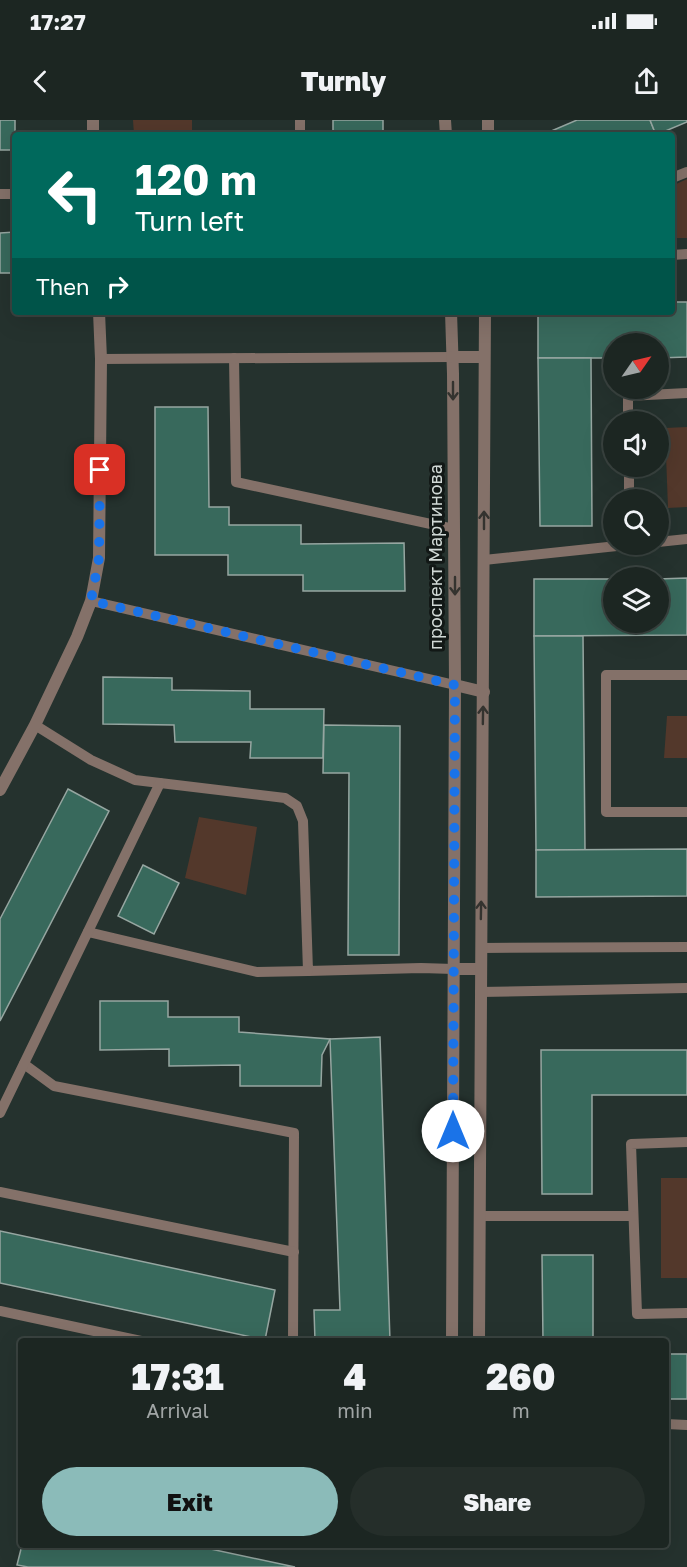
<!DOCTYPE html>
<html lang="en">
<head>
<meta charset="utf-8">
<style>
  :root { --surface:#1c2622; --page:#252e2a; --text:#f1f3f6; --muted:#a0a5a5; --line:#3a4340; --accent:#8bbbb9 }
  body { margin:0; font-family:"Golos Text",sans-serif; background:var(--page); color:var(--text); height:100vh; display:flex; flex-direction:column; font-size:22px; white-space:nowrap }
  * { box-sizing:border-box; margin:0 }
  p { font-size:20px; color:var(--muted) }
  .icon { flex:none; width:33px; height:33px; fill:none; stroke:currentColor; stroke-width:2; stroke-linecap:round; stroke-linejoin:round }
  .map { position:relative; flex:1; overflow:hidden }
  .drawer { position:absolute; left:18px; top:1218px; width:651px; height:210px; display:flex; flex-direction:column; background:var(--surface); border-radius:6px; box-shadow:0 6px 24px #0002,0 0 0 2px var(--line) }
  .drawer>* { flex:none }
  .banner { position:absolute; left:12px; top:12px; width:663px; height:183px; border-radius:6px; box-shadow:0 6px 24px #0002,0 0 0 2px var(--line); background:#00695c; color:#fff; overflow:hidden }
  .needle { width:39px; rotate:56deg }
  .controls { position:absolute; left:603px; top:213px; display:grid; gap:12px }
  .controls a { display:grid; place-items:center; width:66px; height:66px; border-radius:50%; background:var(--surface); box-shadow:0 6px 24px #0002,0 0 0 2px var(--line); font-size:30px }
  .pin { position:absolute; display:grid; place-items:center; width:51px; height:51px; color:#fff; margin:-26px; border-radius:12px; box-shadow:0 3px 9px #0006 }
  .me { position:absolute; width:66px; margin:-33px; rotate:0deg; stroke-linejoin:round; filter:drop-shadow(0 0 4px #0008) }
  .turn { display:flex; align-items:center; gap:21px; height:126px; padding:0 24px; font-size:27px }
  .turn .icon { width:78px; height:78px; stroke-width:2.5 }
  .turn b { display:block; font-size:42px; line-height:51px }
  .then { display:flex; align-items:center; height:57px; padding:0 24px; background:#0003; gap:12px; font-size:22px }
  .eta { display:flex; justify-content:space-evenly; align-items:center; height:102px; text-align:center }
  .eta b { font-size:36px; font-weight:800; line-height:42px }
  .primary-button { display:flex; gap:12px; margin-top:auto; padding:12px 24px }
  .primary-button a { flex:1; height:69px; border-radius:36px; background:var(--accent); color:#111; font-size:24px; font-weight:800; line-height:69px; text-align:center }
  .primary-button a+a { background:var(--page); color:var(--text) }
  .status { display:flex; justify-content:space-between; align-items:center; height:42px; padding:0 30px; background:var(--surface); direction:ltr }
  .status svg { height:16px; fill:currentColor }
  header { display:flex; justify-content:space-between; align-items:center; height:78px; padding:0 24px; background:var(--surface); font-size:27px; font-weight:800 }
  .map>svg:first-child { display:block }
  .green { fill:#53382b }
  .building { fill:#38695c; stroke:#96a6a1; stroke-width:1.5 }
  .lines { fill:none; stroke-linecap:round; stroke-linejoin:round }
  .lane { stroke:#847169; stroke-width:10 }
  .street { stroke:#847169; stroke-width:12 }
  .oneway { stroke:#34332f }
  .route { stroke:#1a73e8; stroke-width:10; stroke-dasharray:0 18 }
  .labels { text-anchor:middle; stroke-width:6; stroke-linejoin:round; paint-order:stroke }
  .street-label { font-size:18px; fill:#d1d9d6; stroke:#121816 }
</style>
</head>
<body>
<div class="status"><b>17:27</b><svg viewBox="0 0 49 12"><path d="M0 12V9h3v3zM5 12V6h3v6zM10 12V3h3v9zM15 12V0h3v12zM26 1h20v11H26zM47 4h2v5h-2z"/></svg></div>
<header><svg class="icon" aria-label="back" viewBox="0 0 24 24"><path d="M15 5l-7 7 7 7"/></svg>Turnly<svg class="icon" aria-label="share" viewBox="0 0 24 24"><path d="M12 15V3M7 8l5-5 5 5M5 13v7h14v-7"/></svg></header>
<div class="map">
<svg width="687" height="1447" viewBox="0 0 687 1447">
  <rect width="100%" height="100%" fill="#25322e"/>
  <g class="green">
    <path d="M133 0H192V15H134Z"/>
    <path d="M687 59V118H672V66Z"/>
    <path d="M687 307V387L668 388 665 308Z"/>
    <path d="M667 596H687V638H664Z"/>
    <path d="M199 697 257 707 246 775 185 758Z"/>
    <rect x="661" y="1058" width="26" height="100"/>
  </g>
  <g class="building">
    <rect x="0" y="0" width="15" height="30"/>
    <rect x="333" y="0" width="50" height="15"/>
    <path d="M577 0H650L656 15H542Z"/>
    <path d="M650 0H687V2L656 15Z"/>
    <path d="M15 112V153H0V113Z"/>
    <path d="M672 182H687V237L658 238V224H614V238H538V192H672Z"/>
    <path d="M538 238H591L592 406H540Z"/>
    <path d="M155 287H208L209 387H229V405H301V424L404 423 405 471H303V455H228V435H155Z"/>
    <path d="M687 458V515L534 516V459H614V502H658V459Z"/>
    <path d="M534 516H583L585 730H536Z"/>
    <path d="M103 557 172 558V570L250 571V589H324L323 638H250L251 622H175L174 605 103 604Z"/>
    <path d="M324 605 400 606 399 835H348L349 653H323Z"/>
    <path d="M68 669 109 691 0 901V799Z"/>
    <path d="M687 729V776L536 777V730Z"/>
    <path d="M143 745 179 763 154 814 118 796Z"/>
    <path d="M100 881H168V897H239V912L330 919 322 935 321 966H240V945L169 946V929L100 930Z"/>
    <path d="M380 917 390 1221H315L314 1190H340L330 919Z"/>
    <path d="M541 930H687V975H592V1074H542Z"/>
    <path d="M0 1111 275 1170 265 1220 0 1163Z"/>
    <path d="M542 1135H593V1221H543Z"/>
    <rect x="666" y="1234" width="21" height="45"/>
    <path d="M22 1425H192L295 1447H28L17 1445Z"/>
  </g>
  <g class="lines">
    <g class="lane">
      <path d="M300 0V15"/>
      <path d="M672 58 687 52"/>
      <path d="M0 74H15"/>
      <path d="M672 135 687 134"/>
      <path d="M234 238 236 362 454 409"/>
      <path d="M101 239 452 237"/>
      <path d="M628 302V276L687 273"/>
      <path d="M629 346V380"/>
      <path d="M658 422 687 419"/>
      <path d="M484 440 636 424"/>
      <path d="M91 481 455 565"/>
      <path d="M687 555H606V692H687"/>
      <path d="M35 605 91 640 135 660 285 678 297 686 303 701 308 851 421 848 454 849"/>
      <path d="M88 812 257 852 308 851"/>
      <path d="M481 828 687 827"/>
      <path d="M480 872 687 868"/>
      <path d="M24 944 54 966 294 1013 293 1221"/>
      <path d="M0 993 160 663"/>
      <path d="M687 1022 631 1024 637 1194 687 1193"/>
      <path d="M0 1072 294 1132"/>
      <path d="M480 1096H633"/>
      <path d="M0 1191 141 1221"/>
      <path d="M666 1304 687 1305"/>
    </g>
    <g class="street">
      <path d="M93 0V15"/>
      <path d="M445 0 446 15"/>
      <path d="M488 15V0"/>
      <path d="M451 192 453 254 455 565 452 1221"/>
      <path d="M452 237H483"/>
      <path d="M455 565 484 572"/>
      <path d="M0 670 35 605 77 517 91 481 99 438 101 239 99 192"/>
      <path d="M454 849H481"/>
      <path d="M479 1221 485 192"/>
    </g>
  </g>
  <defs><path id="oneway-shaft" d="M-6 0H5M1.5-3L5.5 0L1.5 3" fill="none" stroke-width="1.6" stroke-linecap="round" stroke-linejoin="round" transform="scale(1.5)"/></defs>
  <g class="oneway">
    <use href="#oneway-shaft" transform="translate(453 271) rotate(90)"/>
    <use href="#oneway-shaft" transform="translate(484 400) rotate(-90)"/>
    <use href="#oneway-shaft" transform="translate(455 466) rotate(90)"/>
    <use href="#oneway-shaft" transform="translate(483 595) rotate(-89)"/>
    <use href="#oneway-shaft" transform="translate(481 790) rotate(-89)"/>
  </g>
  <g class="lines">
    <path class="route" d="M100 350 99 438 91 481 455 565 453 1011"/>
  </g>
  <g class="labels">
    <g class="street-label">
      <text transform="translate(436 437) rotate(-90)" y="6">проспект Мартинова</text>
    </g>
  </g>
</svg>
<div class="controls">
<a><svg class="needle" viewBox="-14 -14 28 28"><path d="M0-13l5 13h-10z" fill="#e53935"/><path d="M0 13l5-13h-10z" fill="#a0a5a5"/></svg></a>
<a><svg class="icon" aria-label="sound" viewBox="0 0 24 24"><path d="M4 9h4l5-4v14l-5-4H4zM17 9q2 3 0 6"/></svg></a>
<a><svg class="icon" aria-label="search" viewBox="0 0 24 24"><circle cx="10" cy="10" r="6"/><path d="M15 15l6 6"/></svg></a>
<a><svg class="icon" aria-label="layers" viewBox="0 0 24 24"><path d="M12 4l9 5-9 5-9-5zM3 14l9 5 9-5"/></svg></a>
</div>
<div class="pin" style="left:100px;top:350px;background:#d93025"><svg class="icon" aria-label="arrive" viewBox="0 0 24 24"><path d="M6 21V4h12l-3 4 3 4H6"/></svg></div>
<svg class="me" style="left:453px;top:1011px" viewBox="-20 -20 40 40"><circle r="19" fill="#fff"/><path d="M0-13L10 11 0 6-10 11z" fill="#1a73e8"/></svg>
<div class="banner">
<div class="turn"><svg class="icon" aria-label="left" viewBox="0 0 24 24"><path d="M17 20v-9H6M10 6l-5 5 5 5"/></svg><div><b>120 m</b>Turn left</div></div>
<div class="then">Then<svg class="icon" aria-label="right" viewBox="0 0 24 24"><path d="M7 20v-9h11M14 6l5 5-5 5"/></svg></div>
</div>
<section class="drawer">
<div class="eta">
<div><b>17:31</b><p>Arrival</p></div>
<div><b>4</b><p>min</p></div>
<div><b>260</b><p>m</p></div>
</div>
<div class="primary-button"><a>Exit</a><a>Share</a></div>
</section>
</div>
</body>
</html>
